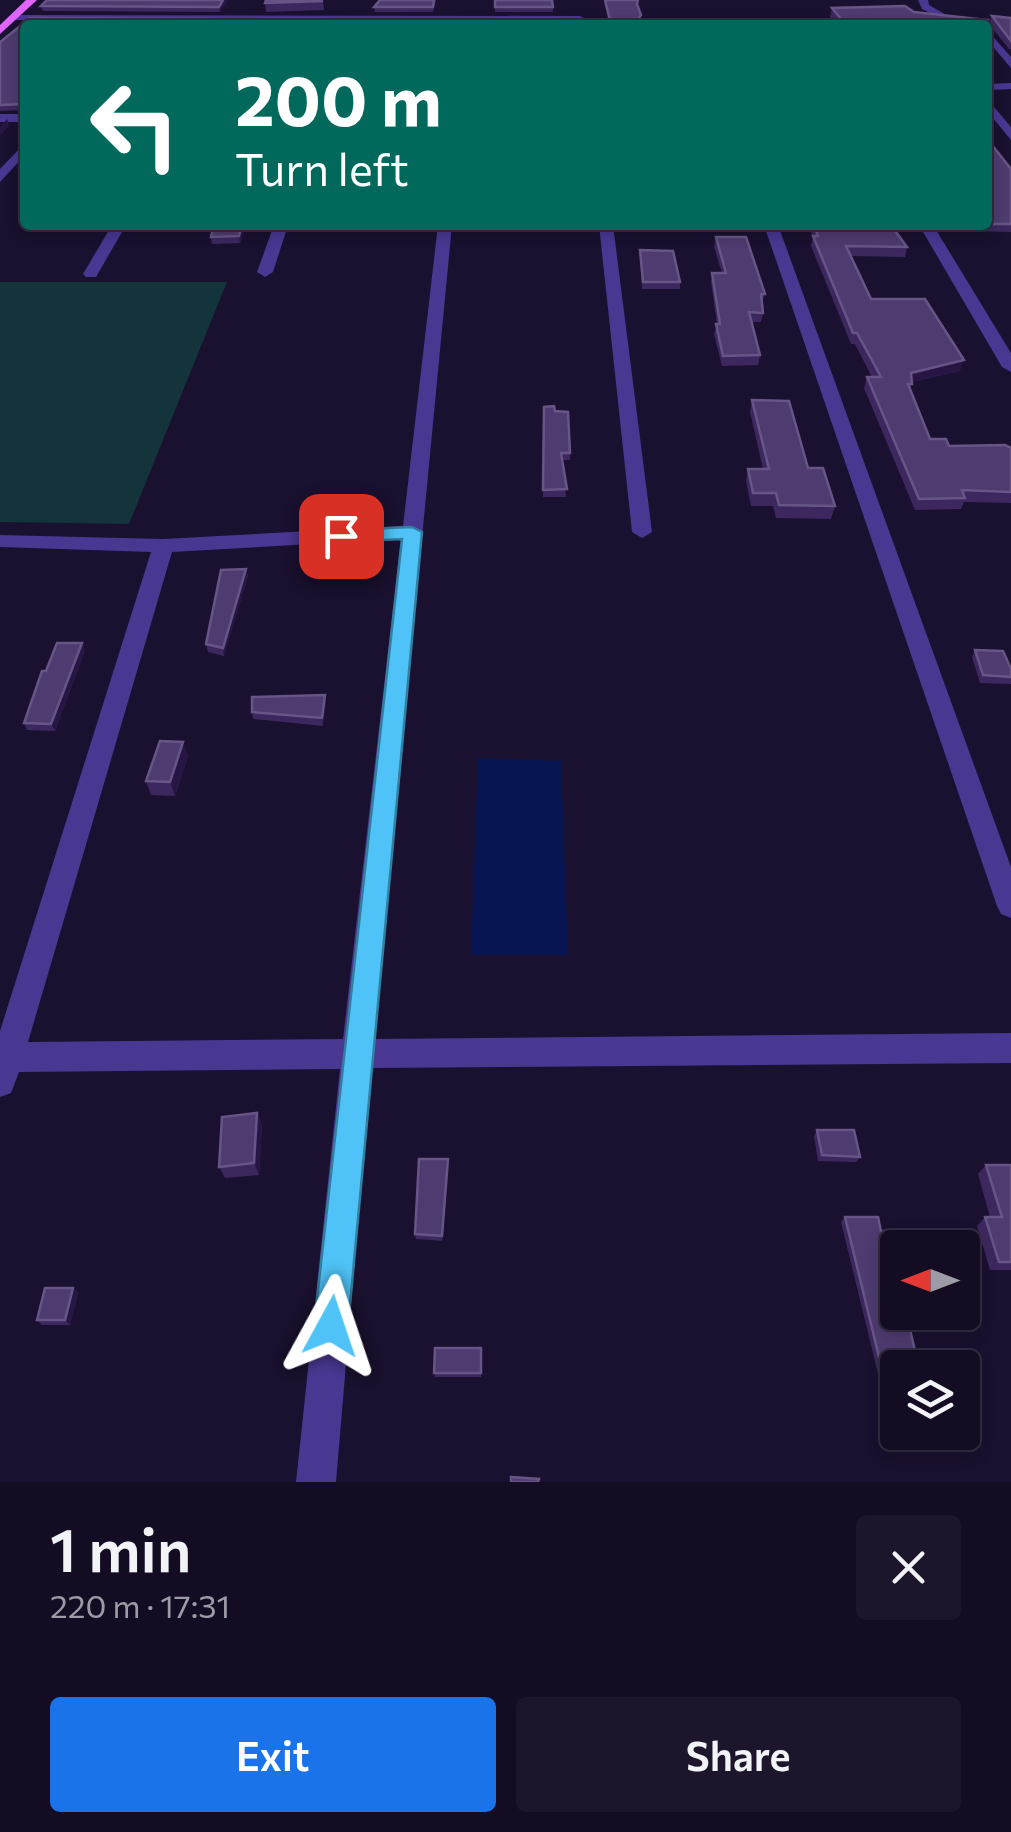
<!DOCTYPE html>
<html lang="en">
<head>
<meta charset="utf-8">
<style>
  :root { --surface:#140c23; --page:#1d152b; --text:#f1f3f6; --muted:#9d9ba6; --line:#332c41; --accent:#1a73e8 }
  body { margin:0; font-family:Commissioner,sans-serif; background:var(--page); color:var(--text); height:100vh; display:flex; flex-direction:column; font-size:38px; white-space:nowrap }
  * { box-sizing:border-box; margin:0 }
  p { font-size:32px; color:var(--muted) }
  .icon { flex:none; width:55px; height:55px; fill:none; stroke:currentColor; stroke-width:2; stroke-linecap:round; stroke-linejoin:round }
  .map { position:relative; height:1482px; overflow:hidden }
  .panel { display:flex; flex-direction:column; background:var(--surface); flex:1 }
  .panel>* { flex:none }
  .hud { position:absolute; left:20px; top:20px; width:972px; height:210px; border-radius:10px; box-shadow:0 5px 15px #0003,0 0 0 2px var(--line); background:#00695c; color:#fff; overflow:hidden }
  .needle { width:65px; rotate:270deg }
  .controls { position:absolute; left:880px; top:1230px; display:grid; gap:20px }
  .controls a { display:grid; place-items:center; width:100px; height:100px; border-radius:10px; background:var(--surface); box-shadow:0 5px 15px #0003,0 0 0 2px var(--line); font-size:50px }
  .pin { position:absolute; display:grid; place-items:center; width:85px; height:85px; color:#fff; margin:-42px; border-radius:20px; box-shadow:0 5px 15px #0006 }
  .me { position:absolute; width:110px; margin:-55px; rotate:5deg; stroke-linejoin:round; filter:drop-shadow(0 0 8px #0008) }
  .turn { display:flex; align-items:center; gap:35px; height:210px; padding:0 50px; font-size:45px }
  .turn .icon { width:130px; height:130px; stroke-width:2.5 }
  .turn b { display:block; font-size:70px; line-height:85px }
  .round { display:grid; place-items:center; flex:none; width:105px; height:105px; border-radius:10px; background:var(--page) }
  .summary { display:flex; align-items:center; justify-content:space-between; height:170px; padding:0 50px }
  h1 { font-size:60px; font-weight:600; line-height:75px }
  .action { display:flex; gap:20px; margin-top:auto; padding:20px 50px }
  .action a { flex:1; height:115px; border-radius:10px; background:var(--accent); color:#fff; font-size:40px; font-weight:600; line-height:115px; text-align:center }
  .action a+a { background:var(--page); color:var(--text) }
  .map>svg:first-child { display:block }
  .green { fill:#12343a }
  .water { fill:#061452 }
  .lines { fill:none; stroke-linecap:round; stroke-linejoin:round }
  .minor { fill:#4a3792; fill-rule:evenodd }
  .major { fill:#e065ff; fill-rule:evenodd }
  .wall { fill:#3c285e }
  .shaded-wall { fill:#271644 }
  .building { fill:#4e3b6f; stroke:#665586; stroke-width:2.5 }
  .route { fill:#4fc3f7; stroke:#337fa1; stroke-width:2.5 }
</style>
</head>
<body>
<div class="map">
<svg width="1011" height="1482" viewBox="0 0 1011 1482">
  <rect width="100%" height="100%" fill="#1a102f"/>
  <path class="green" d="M0 282H227L129 524 0 522Z"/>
  <path class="water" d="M478 758 561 761 568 955H471Z"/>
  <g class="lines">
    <g class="minor">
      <path d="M918 0H928L929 5 948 16 986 25 945 21 922 9Z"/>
      <path d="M13 15 580 16 585 19 580 22 9 20Z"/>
      <path d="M988 31 1011 57V68L988 41Z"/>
      <path d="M1011 83V89L988 90V84Z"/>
      <path d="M988 100 1011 127V140L988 112Z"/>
      <rect x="0" y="114" width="25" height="8"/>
      <path d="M25 143V155L0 182V169Z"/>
      <path d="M112 225H126L96 277H86L83 274Z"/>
      <path d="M274 225H288L273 272 265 277 257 272Z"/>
      <path d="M438 225H452L374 1039 1011 1033V1063L371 1068 336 1482H296L340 1069 19 1072 11 1093 0 1097V1031L151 552 0 547V535L163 539 403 526ZM401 539 343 1039 28 1042 172 552Z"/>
      <path d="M599 225H613L652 532 642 538 632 532Z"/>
      <path d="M764 225H778L1011 867V918L1001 914 997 906Z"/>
      <path d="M919 225H933L1011 353V372L1002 367Z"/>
    </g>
    <path class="major" d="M26 0H37L0 34V25Z"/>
  </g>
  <g class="wall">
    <path d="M47 0H228L220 12 43 11 41 6Z"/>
    <path d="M380 0H436L433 12H375L374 7Z"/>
    <path d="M495 0 553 7V12H495Z"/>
    <path d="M323 1 324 10 266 12 265 3Z"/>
    <path d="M832 8 914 12 987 25H837L830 17Z"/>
    <path d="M992 16 1011 18V49H1009L989 24Z"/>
    <path d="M25 25 24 110 0 111V42Z"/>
    <path d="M988 140 1011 169V232L971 231 967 225H988Z"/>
    <path d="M159 225H246L240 243 212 244 211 237 213 230H160Z"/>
    <path d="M812 225H891L907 247 905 257 851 256 871 299 960 371 912 382 910 391 930 439 949 446 1011 448V503L964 502 961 509 915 510 864 388 867 377H872L855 344H851L811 246 813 237 810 230Z"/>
    <path d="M716 237 765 294 762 303 763 313 761 322H752L760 355 758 365 722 366 714 334 717 324 711 282 712 273H722L714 247Z"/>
    <path d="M640 250 680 282V289H642Z"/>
    <path d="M752 400 808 468 835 506 831 519 776 518 773 506H751L746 481 748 469H763L750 412Z"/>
    <path d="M544 407 570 453V460H562L566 497H543Z"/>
    <path d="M246 569 248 576 224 656 208 652 206 644Z"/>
    <path d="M82 643 85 650 55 731 27 730 24 723 46 671Z"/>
    <path d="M975 650 1011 669V684L980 683 972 657Z"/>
    <path d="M326 702 323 726 253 719 252 712Z"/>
    <path d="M183 742 188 756 175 796 151 795 146 781Z"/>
    <path d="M257 1113 262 1125 259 1175 225 1178 219 1167Z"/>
    <path d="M817 1130 860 1157 856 1162 818 1161 814 1136Z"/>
    <path d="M448 1165 442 1241 416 1239 415 1234Z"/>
    <path d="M986 1165H1011V1270H990L977 1226 985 1217H990L978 1174Z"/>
    <path d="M845 1217 898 1368V1389L882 1390 841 1222Z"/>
    <path d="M73 1288 78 1293 70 1325H42L37 1320Z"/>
    <path d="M481 1348V1377H435L434 1373Z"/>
  </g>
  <g class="shaded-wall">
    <path d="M223 0H228L220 12 219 7Z"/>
    <path d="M7 119 9 126 0 136V127Z"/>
    <path d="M242 225H246L240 243 239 236Z"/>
    <path d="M964 360 960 371 907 383 911 373Z"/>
    <path d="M246 569 248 576 224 656 223 648Z"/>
    <path d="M82 643 85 650 55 731 51 724Z"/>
    <path d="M325 695 326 702 323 726 322 718Z"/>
    <path d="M183 742 188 756 175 796 170 782Z"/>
    <path d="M257 1113 262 1125 259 1175 254 1163Z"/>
    <path d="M73 1288 78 1293 70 1325 65 1320Z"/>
  </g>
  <g class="building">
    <path d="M47 0H223L219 7 41 6Z"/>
    <path d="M266 0H303L323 1 265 3Z"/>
    <path d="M380 0H434L433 7H374Z"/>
    <path d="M495 0H552L553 7H495Z"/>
    <path d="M605 0H638L637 4 641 15 634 25H611Z"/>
    <path d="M905 6 914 12 988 20 987 25H846L832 8Z"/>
    <path d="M992 16 1011 18V41Z"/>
    <path d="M30 18 210 19 206 25H25V100L22 104 0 105V42Z"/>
    <path d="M259 19H323L320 25H265L268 22H258Z"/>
    <path d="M494 19H555V25H495Z"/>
    <path d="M369 20H435L434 25H369Z"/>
    <path d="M988 140 1011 169V224H988Z"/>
    <path d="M214 225H242L239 236 211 237Z"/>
    <path d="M814 225H891L907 247 846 246 871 299H925L964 360 911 373 912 384H908L930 439H946L949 446 1005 445 1011 448V492L962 490 965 498 919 499 867 377H881L857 333H853L813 236H818Z"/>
    <path d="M716 237H746L765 294H761L763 313 749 312 760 355 723 356 716 324H720L712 273H726Z"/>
    <path d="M640 250 673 251 680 282H643Z"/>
    <path d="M752 400 789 401 808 468H823L835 506 779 505 776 493H753L748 469H769Z"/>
    <path d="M554 406 555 411 568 412 570 453H561L567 489 543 490 544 407Z"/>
    <path d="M246 569 223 648 206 644 221 570Z"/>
    <path d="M57 643H82L51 724 24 723 42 671H46Z"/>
    <path d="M975 650 1003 651 1011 669V677L983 675Z"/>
    <path d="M325 695 322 718 252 712V697Z"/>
    <path d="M160 741 183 742 170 782 146 781Z"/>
    <path d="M257 1113 254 1163 219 1167 222 1117Z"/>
    <path d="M817 1130H854L860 1157 822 1155Z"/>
    <path d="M419 1159H448L442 1236 415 1234Z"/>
    <path d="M986 1165H1011V1262H999L985 1217H1002Z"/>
    <path d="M845 1217H878L881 1231H888L898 1274V1312H906L919 1368H898V1385L886 1386Z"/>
    <path d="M45 1288H73L65 1320H37Z"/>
    <path d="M435 1348H481V1373H434Z"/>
    <path d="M511 1477 539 1479 538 1482H511Z"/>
  </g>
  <path class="route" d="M412 527 422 532 348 1326 343 1338 331 1343 319 1338 314 1326 402 539 341 542 332 536 341 530Z"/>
</svg>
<div class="controls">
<a><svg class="needle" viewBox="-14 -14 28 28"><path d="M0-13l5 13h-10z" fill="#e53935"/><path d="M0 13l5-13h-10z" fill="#9d9ba6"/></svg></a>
<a><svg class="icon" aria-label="layers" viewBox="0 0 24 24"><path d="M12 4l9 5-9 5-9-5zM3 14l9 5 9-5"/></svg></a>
</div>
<div class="pin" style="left:341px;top:536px;background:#d93025"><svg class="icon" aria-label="arrive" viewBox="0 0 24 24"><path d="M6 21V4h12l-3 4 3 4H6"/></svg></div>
<svg class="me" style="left:331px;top:1326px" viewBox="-20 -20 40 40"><path d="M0-17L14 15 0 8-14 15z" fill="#4fc3f7" stroke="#fff" stroke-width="4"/></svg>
<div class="hud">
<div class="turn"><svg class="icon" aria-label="left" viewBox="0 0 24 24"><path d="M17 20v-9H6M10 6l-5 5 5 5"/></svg><div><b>200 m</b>Turn left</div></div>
</div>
</div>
<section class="panel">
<div class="summary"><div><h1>1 min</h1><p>220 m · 17:31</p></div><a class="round"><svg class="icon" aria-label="close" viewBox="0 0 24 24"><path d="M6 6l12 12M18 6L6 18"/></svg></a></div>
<div class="action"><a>Exit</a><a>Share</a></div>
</section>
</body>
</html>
